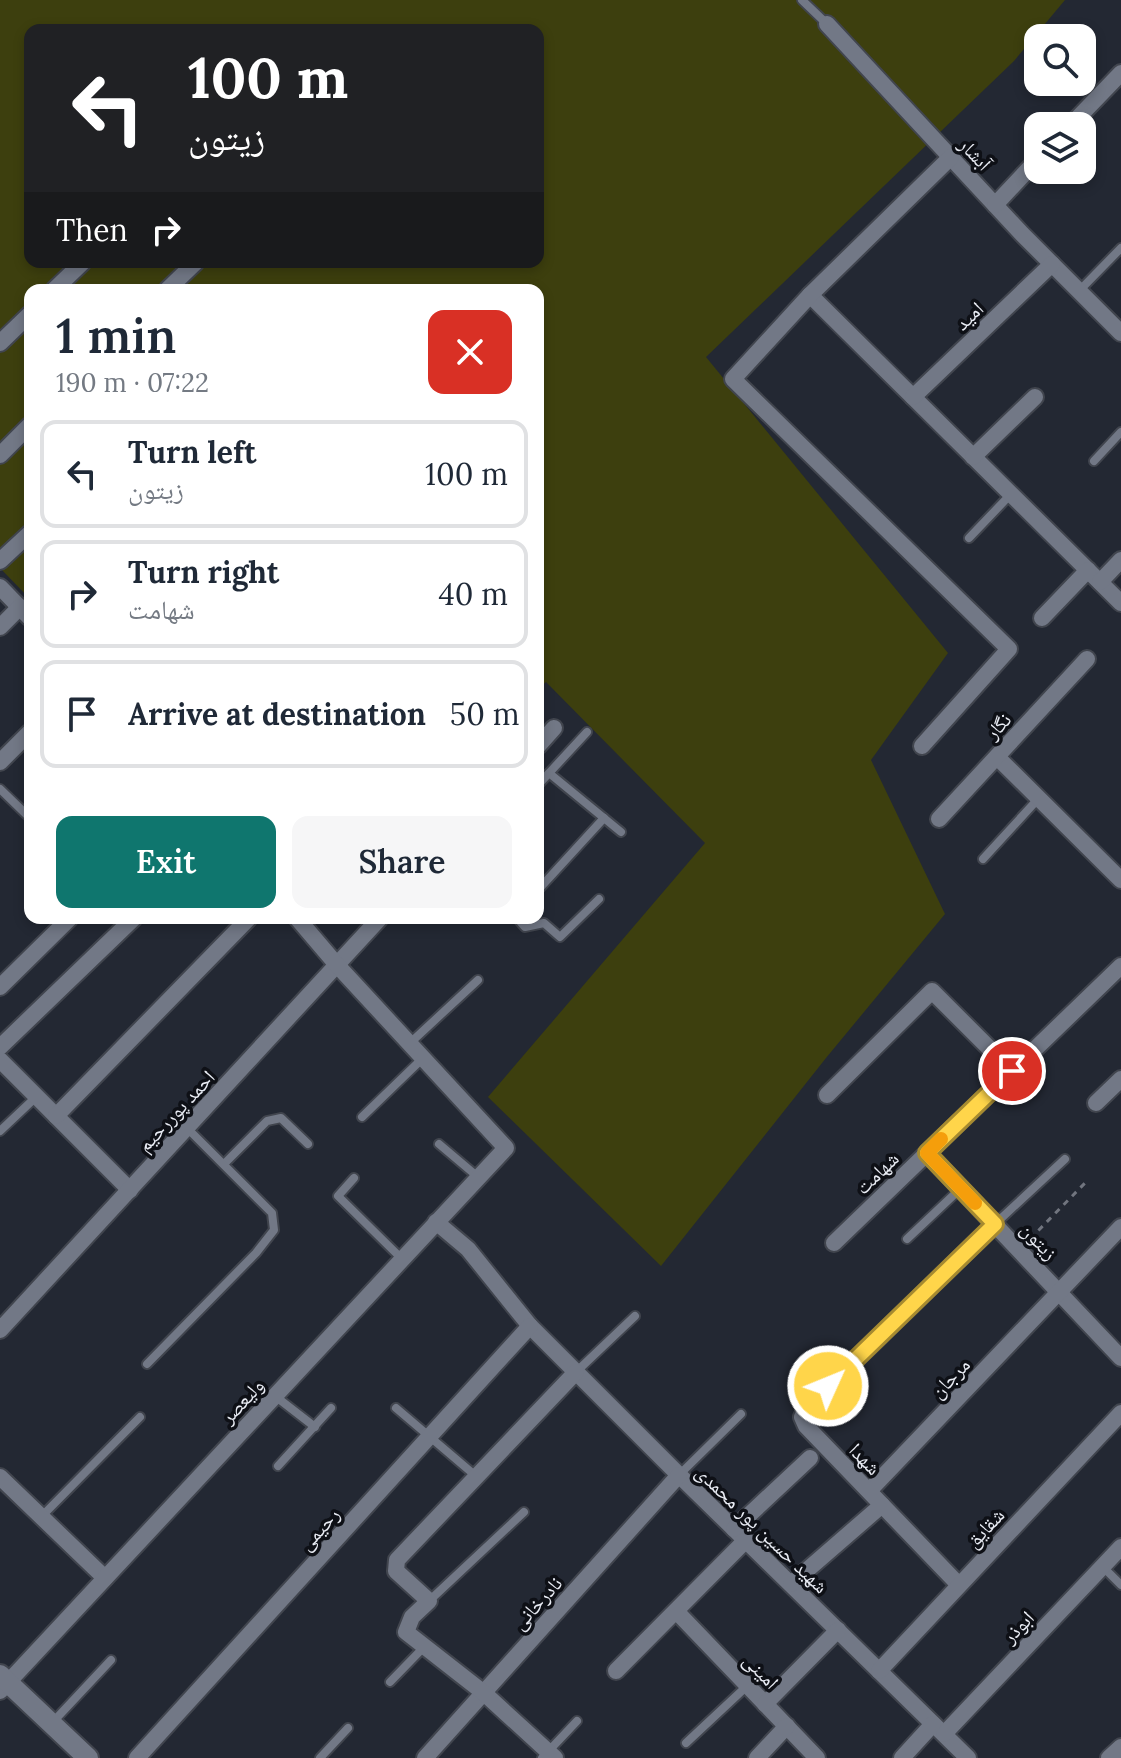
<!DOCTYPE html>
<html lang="en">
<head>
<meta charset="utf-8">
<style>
  :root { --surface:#fff; --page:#f6f6f7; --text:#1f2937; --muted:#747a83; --line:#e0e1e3; --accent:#0f766e }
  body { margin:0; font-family:Lora,"Noto Naskh Arabic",serif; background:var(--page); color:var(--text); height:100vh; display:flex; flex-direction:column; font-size:30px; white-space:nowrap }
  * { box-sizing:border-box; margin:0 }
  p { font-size:26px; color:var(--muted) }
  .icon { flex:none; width:44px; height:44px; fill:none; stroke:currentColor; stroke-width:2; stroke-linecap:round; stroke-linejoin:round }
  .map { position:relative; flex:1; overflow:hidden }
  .details { position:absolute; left:24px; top:284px; width:520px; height:640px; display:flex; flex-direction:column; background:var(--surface); border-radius:16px; box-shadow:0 4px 12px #0003 }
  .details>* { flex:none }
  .top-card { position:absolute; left:24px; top:24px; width:520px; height:244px; border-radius:16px; box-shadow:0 4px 12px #0003; background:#202124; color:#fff; overflow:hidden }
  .buttons { position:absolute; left:1024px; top:24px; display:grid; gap:16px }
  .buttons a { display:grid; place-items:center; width:72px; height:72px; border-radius:16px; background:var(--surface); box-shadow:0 4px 12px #0003; font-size:40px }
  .pin { position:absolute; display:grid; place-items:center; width:68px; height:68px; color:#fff; margin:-34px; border:4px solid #fff; border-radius:50%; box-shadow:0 2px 8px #0007 }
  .me { position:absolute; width:88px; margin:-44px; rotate:46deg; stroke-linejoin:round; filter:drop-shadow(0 0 6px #0008) }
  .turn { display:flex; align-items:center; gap:28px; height:168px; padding:0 32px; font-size:36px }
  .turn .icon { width:104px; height:104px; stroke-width:2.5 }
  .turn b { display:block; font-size:56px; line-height:68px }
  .then { display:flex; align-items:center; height:76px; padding:0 32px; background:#0003; gap:16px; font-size:30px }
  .round { display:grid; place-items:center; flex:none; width:84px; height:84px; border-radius:16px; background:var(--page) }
  .headline { display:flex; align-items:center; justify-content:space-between; height:136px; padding:0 32px }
  h1 { font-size:48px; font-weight:600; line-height:60px }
  .cta { display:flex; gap:16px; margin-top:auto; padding:16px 32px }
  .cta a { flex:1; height:92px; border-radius:16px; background:var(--accent); color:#fff; font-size:32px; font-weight:600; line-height:92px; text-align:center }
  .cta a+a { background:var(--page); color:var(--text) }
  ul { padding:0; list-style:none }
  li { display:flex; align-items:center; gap:24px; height:108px; margin:0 16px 12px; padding:0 16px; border:4px solid var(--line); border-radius:16px }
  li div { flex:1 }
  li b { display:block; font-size:30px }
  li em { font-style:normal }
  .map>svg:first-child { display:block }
  .green { fill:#3d3f0e; fill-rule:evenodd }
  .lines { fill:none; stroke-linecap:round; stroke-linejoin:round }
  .service-casing { stroke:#41454e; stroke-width:12 }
  .minor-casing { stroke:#41454e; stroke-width:20 }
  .tertiary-casing { stroke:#41454e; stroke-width:24 }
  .path { stroke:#71757f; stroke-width:3; stroke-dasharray:6 6; stroke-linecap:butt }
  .service { stroke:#727886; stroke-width:8 }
  .minor { stroke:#727886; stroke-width:16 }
  .tertiary { stroke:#727886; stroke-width:20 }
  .route-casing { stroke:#a68a30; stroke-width:20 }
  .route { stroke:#ffd54a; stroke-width:14 }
  .slow { stroke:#f59e0b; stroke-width:14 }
  .labels { text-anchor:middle; stroke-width:7; stroke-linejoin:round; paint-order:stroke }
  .street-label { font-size:20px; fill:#e9ecf4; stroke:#0e1016 }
</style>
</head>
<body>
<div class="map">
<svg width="1121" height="1758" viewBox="0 0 1121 1758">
  <rect width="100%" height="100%" fill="#232833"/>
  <path class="green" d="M0 0H1065L1014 61 706 357 948 653 871 760 945 914 826 1058 661 1266 488 1097 705 843 546 682 538 689V290H30V599L0 568ZM30 30H538V262H30Z"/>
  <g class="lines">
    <defs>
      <g id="service">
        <path d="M802 0 827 24"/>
        <path d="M1079 291 1121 248"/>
        <path d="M1094 461 1121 432"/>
        <path d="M969 538 1011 494"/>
        <path d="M549 773 621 832"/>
        <path d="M538 785 587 732"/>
        <path d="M0 789 30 818"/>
        <path d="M983 859 1038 799"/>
        <path d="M538 890 604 818"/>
        <path d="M517 918 525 927 544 923 560 937 599 899"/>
        <path d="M409 1044 478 980"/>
        <path d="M362 1117 423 1058"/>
        <path d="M0 1131 36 1097"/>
        <path d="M439 1144 478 1177"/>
        <path d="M224 1164 267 1121 281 1118 308 1144"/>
        <path d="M354 1178 338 1196 402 1259"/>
        <path d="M995 1224 1065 1159"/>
        <path d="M907 1239 960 1189"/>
        <path d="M147 1364 256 1253 274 1230 272 1213 187 1128"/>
        <path d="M576 1372 635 1316"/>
        <path d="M275 1396 315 1427"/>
        <path d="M396 1408 477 1477"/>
        <path d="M278 1466 331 1408"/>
        <path d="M679 1475 741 1414"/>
        <path d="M42 1516 140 1417"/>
        <path d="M1103 1567 1121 1585"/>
        <path d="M429 1601 524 1512"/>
        <path d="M390 1682 424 1647"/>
        <path d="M52 1723 111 1660"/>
        <path d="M686 1743 747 1686"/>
        <path d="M320 1758 348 1728"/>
        <path d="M542 1758 577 1721"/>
      </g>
      <g id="minor">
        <path d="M827 24 1022 234 1121 333"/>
        <path d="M1070 126 1121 73"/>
        <path d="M995 205 1038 159"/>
        <path d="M54 290 83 262"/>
        <path d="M167 290 196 262"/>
        <path d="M810 295 1121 603"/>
        <path d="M0 343 30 314"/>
        <path d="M913 397 1052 264"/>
        <path d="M0 455 30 425"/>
        <path d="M973 457 1035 397"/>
        <path d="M0 561 30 533"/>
        <path d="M1100 582 1121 560"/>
        <path d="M0 587 30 618"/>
        <path d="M1042 618 1088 570"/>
        <path d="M0 627 20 607"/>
        <path d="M538 746 554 728"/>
        <path d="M922 746 1009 649 733 379 810 295 951 157"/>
        <path d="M997 757 1121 880"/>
        <path d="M0 762 30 732"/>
        <path d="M939 819 1087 659"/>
        <path d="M0 987 70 918"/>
        <path d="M0 1047 134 918"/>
        <path d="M0 1060 130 1190"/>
        <path d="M827 1095 932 991 1012 1071"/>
        <path d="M1096 1103 1121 1079"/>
        <path d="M56 1116 249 918"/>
        <path d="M927 1153 1121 1358"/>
        <path d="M436 1222 468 1249 530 1326 679 1475 968 1758"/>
        <path d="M834 1243 1121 966"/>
        <path d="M0 1330 380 918"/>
        <path d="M0 1477 105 1578"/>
        <path d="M869 1491 1121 1227"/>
        <path d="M734 1529 810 1458"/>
        <path d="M791 1584 882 1505"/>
        <path d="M959 1585 806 1426 802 1417 807 1407 995 1224"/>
        <path d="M676 1611 817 1758"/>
        <path d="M616 1671 746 1540"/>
        <path d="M879 1671 1121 1413"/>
        <path d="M0 1691 506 1148 337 965 297 918"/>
        <path d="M765 1704 838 1630"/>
        <path d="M944 1734 1121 1547"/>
        <path d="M137 1758 530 1326"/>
        <path d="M425 1758 679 1475"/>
        <path d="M555 1758 484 1693 406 1632 412 1617 429 1601 396 1571 397 1560 576 1372"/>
        <path d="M757 1758 787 1726"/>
        <path d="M902 1758 933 1724"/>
        <path d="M1109 1758 1121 1747"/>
      </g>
      <path id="tertiary" d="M0 1675 88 1758"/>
    </defs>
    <use href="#service" class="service-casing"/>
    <use href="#minor" class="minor-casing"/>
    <use href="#tertiary" class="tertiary-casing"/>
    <path class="path" d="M1030 1239 1086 1182"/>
    <use href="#service" class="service"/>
    <use href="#minor" class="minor"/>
    <use href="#tertiary" class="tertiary"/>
  </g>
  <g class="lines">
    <defs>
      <path id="route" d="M828 1386 995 1224 927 1153 1012 1071"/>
    </defs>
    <use href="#route" class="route-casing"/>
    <use href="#route" class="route"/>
    <path class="slow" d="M941 1139 927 1153 975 1203"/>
  </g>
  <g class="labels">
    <g class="street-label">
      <text transform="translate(975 154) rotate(47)" y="7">آبشار</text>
      <text transform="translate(969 316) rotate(-44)" y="7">امید</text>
      <text transform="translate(998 726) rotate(-47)" y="7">نگار</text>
      <text transform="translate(176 1111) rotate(-47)" y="7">احمد پوررحیم</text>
      <text transform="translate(877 1173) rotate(-44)" y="7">شهامت</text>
      <text transform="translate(1039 1241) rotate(47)" y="7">زیتون</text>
      <text transform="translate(950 1378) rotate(-46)" y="7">مرجان</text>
      <text transform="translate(242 1401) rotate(-47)" y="7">ولیعصر</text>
      <text transform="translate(865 1459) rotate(46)" y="7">شهدا</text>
      <text transform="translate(985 1528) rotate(-47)" y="7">شقایق</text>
      <text transform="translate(319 1529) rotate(-48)" y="7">رحیمی</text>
      <text transform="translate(762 1529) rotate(44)" y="7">شهید حسین پور محمدی</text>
      <text transform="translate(537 1603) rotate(-48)" y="7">نادرخانی</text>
      <text transform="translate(1018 1627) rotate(-46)" y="7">ابوذر</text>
      <text transform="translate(761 1671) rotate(46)" y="7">امینی</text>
    </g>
  </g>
</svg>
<div class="buttons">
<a><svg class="icon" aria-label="search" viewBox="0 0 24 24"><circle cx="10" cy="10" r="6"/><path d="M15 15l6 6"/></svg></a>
<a><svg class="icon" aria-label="layers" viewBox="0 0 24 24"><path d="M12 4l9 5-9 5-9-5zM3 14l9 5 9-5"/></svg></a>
</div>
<div class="pin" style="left:1012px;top:1071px;background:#d93025"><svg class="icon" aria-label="arrive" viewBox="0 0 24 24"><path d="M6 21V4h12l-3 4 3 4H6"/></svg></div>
<svg class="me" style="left:828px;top:1386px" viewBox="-20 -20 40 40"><circle r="17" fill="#ffd54a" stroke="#fff" stroke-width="3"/><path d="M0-11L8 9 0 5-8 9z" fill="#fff"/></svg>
<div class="top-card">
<div class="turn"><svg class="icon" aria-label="left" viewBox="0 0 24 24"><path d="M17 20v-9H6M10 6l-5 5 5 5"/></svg><div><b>100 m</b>زیتون</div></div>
<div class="then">Then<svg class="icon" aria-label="right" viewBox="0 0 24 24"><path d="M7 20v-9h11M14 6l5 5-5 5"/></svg></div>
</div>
<section class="details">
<div class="headline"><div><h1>1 min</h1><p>190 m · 07:22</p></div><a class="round" style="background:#d93025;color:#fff"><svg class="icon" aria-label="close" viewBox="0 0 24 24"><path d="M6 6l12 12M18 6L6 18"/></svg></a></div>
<ul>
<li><svg class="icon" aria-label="left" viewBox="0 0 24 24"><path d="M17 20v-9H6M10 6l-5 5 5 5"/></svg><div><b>Turn left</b><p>زیتون</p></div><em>100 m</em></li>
<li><svg class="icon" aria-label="right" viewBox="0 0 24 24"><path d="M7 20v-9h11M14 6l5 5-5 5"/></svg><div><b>Turn right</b><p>شهامت</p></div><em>40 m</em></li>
<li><svg class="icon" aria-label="arrive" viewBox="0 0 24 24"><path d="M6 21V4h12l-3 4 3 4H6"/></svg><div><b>Arrive at destination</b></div><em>50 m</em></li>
</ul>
<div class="cta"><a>Exit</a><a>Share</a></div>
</section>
</div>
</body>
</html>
